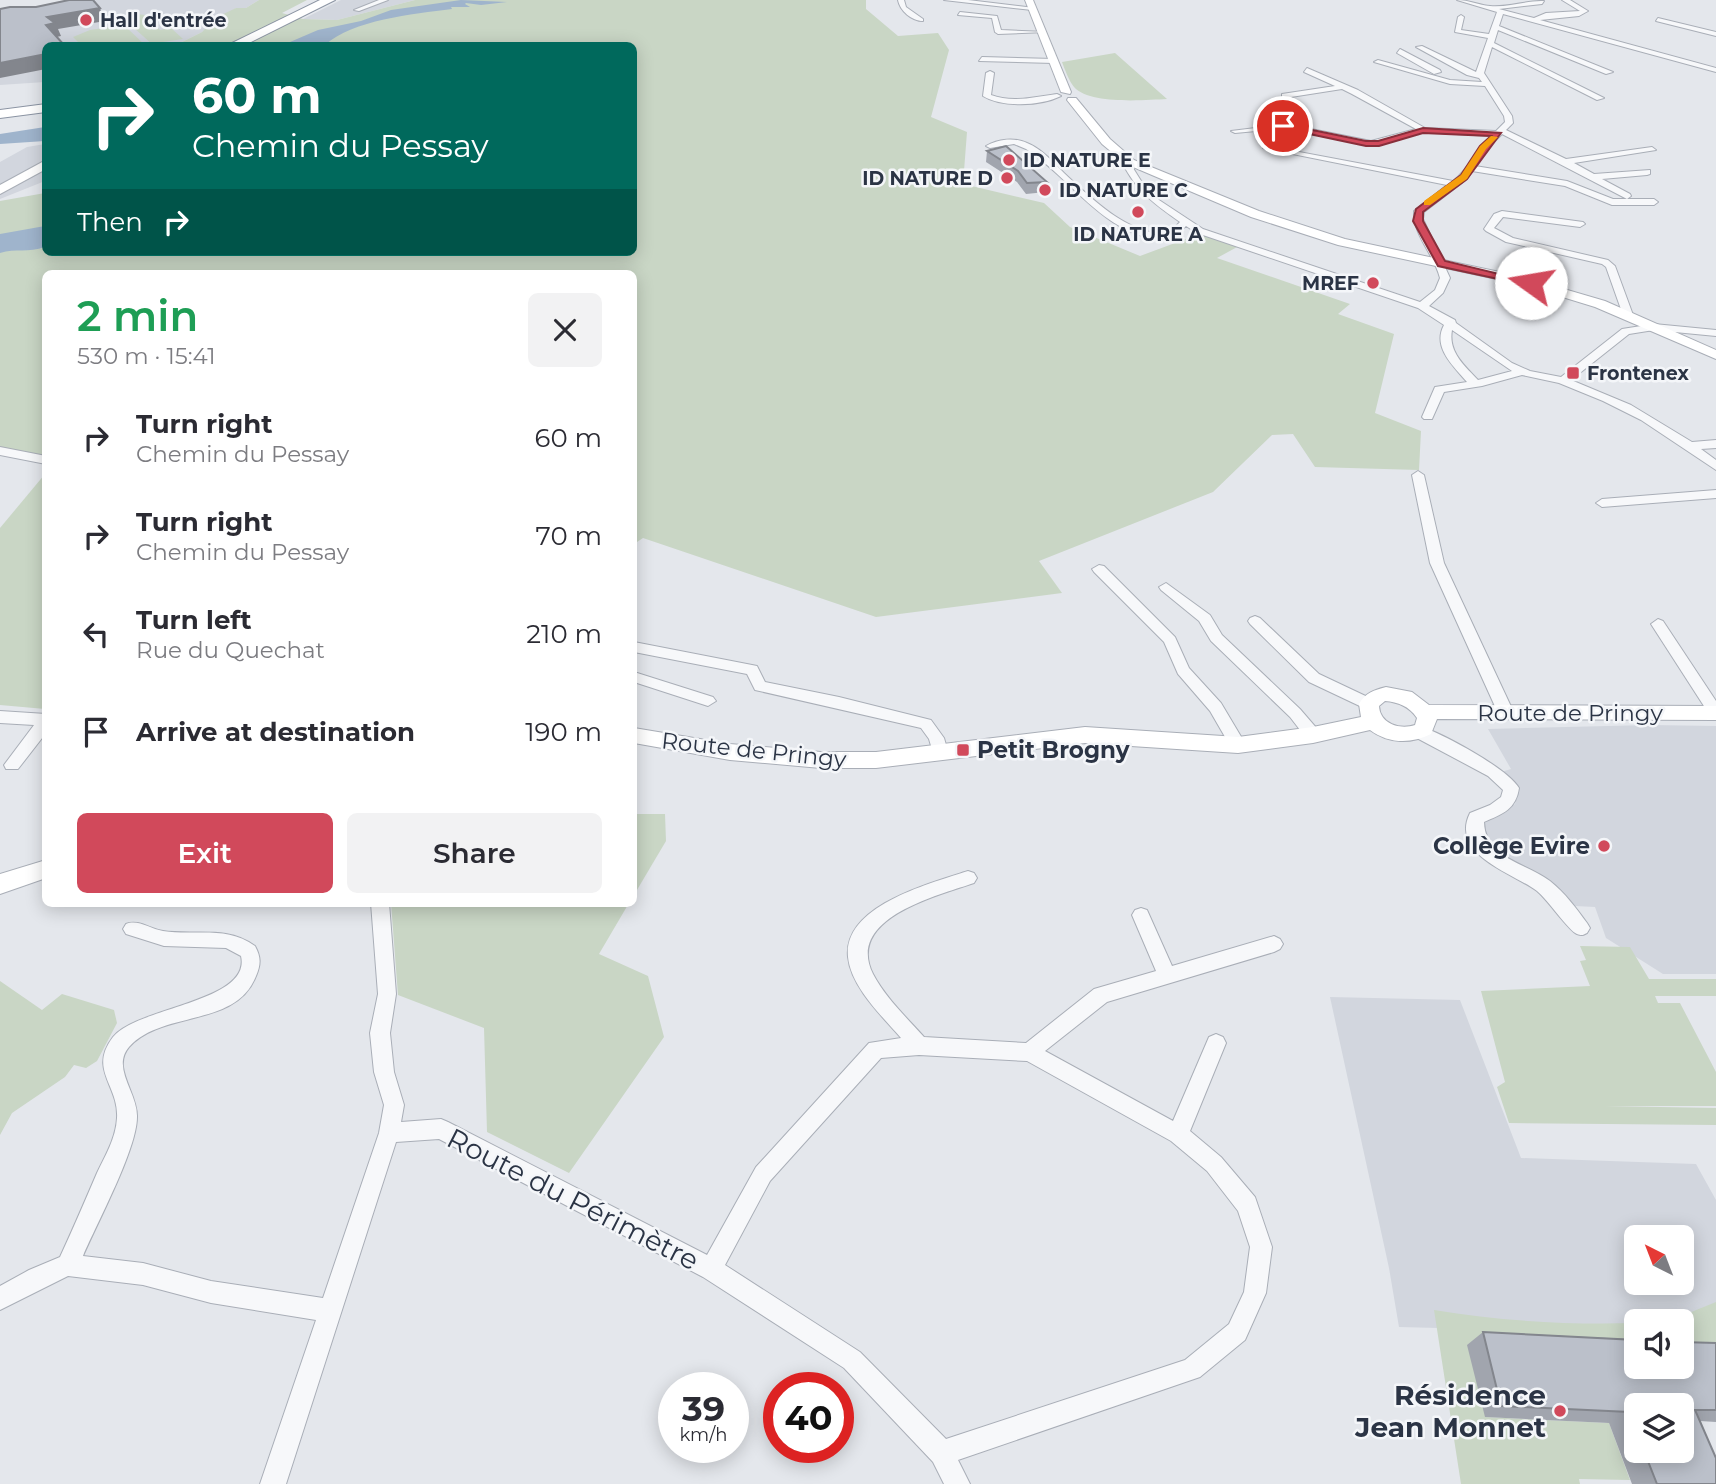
<!DOCTYPE html>
<html lang="en">
<head>
<meta charset="utf-8">
<style>
  :root { --surface:#fff; --page:#f2f2f3; --text:#2b2b33; --muted:#7c7c81; --accent:#d1495b }
  body { margin:0; font-family:Montserrat,sans-serif; background:var(--page); color:var(--text); height:100vh; display:flex; flex-direction:column; font-size:26px; white-space:nowrap }
  * { box-sizing:border-box; margin:0 }
  p { font-size:23px; color:var(--muted) }
  .icon { flex:none; width:38px; height:38px; fill:none; stroke:currentColor; stroke-width:2; stroke-linecap:round; stroke-linejoin:round }
  .map { position:relative; flex:1; overflow:hidden }
  .side { position:absolute; left:42px; top:270px; width:595px; height:637px; display:flex; flex-direction:column; background:var(--surface); border-radius:10px; box-shadow:0 4px 18px #0003 }
  .side>* { flex:none }
  .banner { position:absolute; left:42px; top:42px; width:595px; height:214px; border-radius:10px; box-shadow:0 4px 18px #0003; background:#00695c; color:#fff; overflow:hidden }
  .needle { width:46px; rotate:318deg }
  .fabs { position:absolute; left:1624px; top:1225px; display:grid; gap:14px }
  .fabs a { display:grid; place-items:center; width:70px; height:70px; border-radius:10px; background:var(--surface); box-shadow:0 4px 18px #0003; font-size:35px }
  .speed { position:absolute; left:658px; top:1372px; display:flex; gap:14px; font-size:35px; font-weight:700; text-align:center }
  .speed>* { display:grid; place-content:center; width:91px; height:91px; border-radius:50%; background:var(--surface); box-shadow:0 4px 18px #0003; line-height:1 }
  .speed small { font-size:18px; font-weight:400 }
  .speed .limit { border:10px solid #d22; background:#fff; color:#111 }
  .pin { position:absolute; display:grid; place-items:center; width:60px; height:60px; color:#fff; margin:-30px; border:4px solid #fff; border-radius:50%; box-shadow:0 2px 7px #0007 }
  .me { position:absolute; width:77px; margin:-38px; rotate:283deg; stroke-linejoin:round; filter:drop-shadow(0 0 5px #0008) }
  .turn { display:flex; align-items:center; gap:24px; height:147px; padding:0 35px; font-size:32px }
  .turn .icon { width:91px; height:91px; stroke-width:2.5 }
  .turn b { display:block; font-size:49px; line-height:60px }
  .then { display:flex; align-items:center; height:66px; padding:0 35px; background:#0003; gap:14px; font-size:26px }
  .round { display:grid; place-items:center; flex:none; width:74px; height:74px; border-radius:10px; background:var(--page) }
  .headline { display:flex; align-items:center; justify-content:space-between; height:119px; padding:0 35px }
  h1 { font-size:42px; font-weight:600; line-height:52px; color:#1e9e55 }
  .action { display:flex; gap:14px; margin-top:auto; padding:14px 35px }
  .action a { flex:1; height:80px; border-radius:10px; background:var(--accent); color:#fff; font-size:28px; font-weight:600; line-height:80px; text-align:center }
  .action a+a { background:var(--page); color:var(--text) }
  ul { padding:0; list-style:none }
  li { display:flex; align-items:center; gap:21px; height:98px; padding:0 35px }
  li div { flex:1 }
  li b { display:block; font-size:26px }
  li em { font-style:normal }
  .map>svg:first-child { display:block }
  .built { fill:#d2d6de; fill-rule:evenodd }
  .green { fill:#c9d6c5 }
  .water { fill:#9fb4cc }
  .lines { fill:none; stroke-linecap:round; stroke-linejoin:round }
  .street-casing { stroke:#a9aeb7; stroke-width:2 }
  .secondary-casing { stroke:#a9aeb7; stroke-width:2 }
  .highway-casing { stroke:#8b94a3; stroke-width:2 }
  .street { fill:#f7f8fa; fill-rule:evenodd }
  .secondary { fill:#fff; fill-rule:evenodd }
  .highway { fill:#fff; fill-rule:evenodd }
  .wall { fill:#a1a5ae; fill-rule:evenodd }
  .shaded-wall { fill:#83868d }
  .building { fill:#bbc0ca; stroke:#83868d; stroke-width:2 }
  .route { fill:#d1495b; stroke:#882f3b; stroke-width:2 }
  .slow { fill:#f59e0b }
  .poi-dot { fill:#d1495b; stroke:#f4f6f9; stroke-width:2.5 }
  .labels { text-anchor:middle; stroke-width:5; stroke-linejoin:round; paint-order:stroke }
  .far-poi-label { font-size:19px; font-weight:bold; fill:#2b3445; stroke:#f4f6f9; text-anchor:start }
  .street-label { font-size:23px; fill:#2b3445; stroke:#f4f6f9 }
  .poi-label { font-size:23px; font-weight:bold; fill:#2b3445; stroke:#f4f6f9; text-anchor:start }
  .near-street-label { font-size:28px; fill:#2b3445; stroke:#f4f6f9 }
  .near-poi-label { font-size:28px; font-weight:bold; fill:#2b3445; stroke:#f4f6f9; text-anchor:end }
</style>
</head>
<body>
<div class="map">
<svg width="1716" height="1484" viewBox="0 0 1716 1484">
  <rect width="100%" height="100%" fill="#e4e7ec"/>
  <g class="built">
    <path d="M81 0H259L246 8H236L202 32 176 45 46 46 45 82 0 85V15Z"/>
    <path d="M341 0H415L337 20 303 19Z"/>
    <path d="M45 144V181L0 199V162L27 147Z"/>
    <path d="M1650 725 1716 726V974H1663L1606 938 1595 907 1575 906 1552 884 1500 857 1483 835 1484 823 1515 804 1518 794 1501 772 1511 769 1488 729Z"/>
    <path d="M1330 997 1460 1000 1521 1158 1696 1164 1716 1200V1335L1682 1321H1636V1333L1399 1327 1389 1268ZM1636 1237H1682V1283H1636Z"/>
  </g>
  <g class="green">
    <path d="M259 0H307L282 13 303 19 337 20 415 0H866V9L898 36 938 33 949 50 931 117 967 132 963 184 1044 203 1070 227 1140 256 1202 233 1239 246 1217 258 1350 304 1338 314 1394 334 1375 413 1421 431 1419 470 1315 467 1293 434 1272 435 1213 492 1039 561 1062 593 876 617 643 538 634 544V273H46L45 462 0 453V201L45 193 46 252H634V46L176 45 202 32 217 17 236 8H246Z"/>
    <path d="M137 14 145 15 160 30 171 28 183 39 163 42 164 45H153L134 28 111 25 117 20 115 18Z"/>
    <path d="M110 27 127 28 145 45H81L73 37 90 30Z"/>
    <path d="M1115 53 1167 99C1145 100 1090 105 1074 87 1069 81 1065 70 1062 62Z"/>
    <path d="M45 474V709L0 705V528Z"/>
    <path d="M634 814H665L666 841 634 895Z"/>
    <path d="M391 903H629L599 954 648 976 664 1037 569 1173 487 1132 484 1028 398 995Z"/>
    <path d="M1580 946 1630 947 1649 979H1716V996H1655L1658 1003H1680L1716 1072V1106H1605L1716 1108V1125L1509 1123 1497 1087 1505 1082 1481 991 1590 986 1580 961 1586 960Z"/>
    <path d="M0 981 42 1010 62 994 114 1010 117 1023 97 1061 86 1068 74 1065 65 1077 12 1113 0 1135Z"/>
    <path d="M1716 1302V1357L1682 1355V1321H1669Z"/>
    <path d="M1434 1310C1501 1321 1568 1325 1636 1323V1353L1485 1417 1609 1423 1630 1480 1579 1479 1580 1484H1461Z"/>
  </g>
  <g class="water">
    <path d="M461 0 507 2 481 5 466 3 465 4 470 7H451L452 9C412 14 353 20 325 45H283L318 30 361 21 391 10Z"/>
    <path d="M45 127V141L0 144V134Z"/>
    <path d="M45 226V247C28 253 16 248 0 253V234Z"/>
  </g>
  <g class="lines">
    <defs>
      <g id="street">
        <path d="M379 0H388L359 11 354 10Z"/>
        <path d="M898 0H904L906 7 923 19V21C912 21 900 11 898 0Z"/>
        <path d="M944 0H968L1035 8 1032 10Z"/>
        <path d="M1457 0C1469 0 1479 5 1490 6 1507 8 1528 0 1544 1L1542 4 1499 9 1534 18 1546 13 1580 11 1562 0H1570L1588 11 1579 16 1540 20 1716 68V72L1503 14 1499 26 1613 72 1606 74 1498 30 1494 43 1604 98 1597 100 1492 47 1484 73 1512 116 1513 123 1506 130 1566 159 1652 147 1656 150 1574 163 1594 174 1650 170V174L1647 175 1602 179 1630 194 1631 196 1627 199 1502 134 1486 150 1475 166 1567 181 1613 199H1654L1658 202 1654 205H1612L1565 186 1472 171 1467 179 1424 212 1423 219 1450 278 1443 293 1429 306 1455 320 1456 323 1512 363 1530 371 1561 377 1622 329 1654 324 1716 330V336L1654 330 1629 334 1571 380 1631 405 1692 442 1716 440V448L1701 449 1716 460V470L1641 420 1603 401 1559 383 1522 375 1482 386 1444 392 1432 419H1424L1422 417 1435 387 1467 382C1453 366 1432 347 1444 325L1418 308 1197 233 1186 226 1171 240C1107 241 1074 180 1026 149L1014 144 990 148 986 146C998 139 1014 137 1027 143 1042 149 1053 162 1064 173 1092 199 1128 235 1168 234L1180 222C1157 206 1139 193 1125 168L1130 162H1136L1133 168 1143 184 1159 200 1203 229 1420 302 1435 290 1440 278C1434 254 1413 236 1414 211L1447 185 1263 148 1267 146 1453 181C1469 169 1476 150 1491 136L1423 132 1371 146 1287 128 1235 133 1231 131 1289 124 1297 113 1282 98V94L1335 86 1304 72 1307 68 1358 90 1425 128 1496 131 1505 122 1504 116 1485 86 1450 84 1374 62 1378 60 1450 80 1482 82 1479 78 1467 75 1416 47 1422 46 1476 72 1488 38 1455 32 1458 17 1461 15 1464 17 1461 30 1489 34 1497 12ZM1342 89 1352 94 1416 129 1371 141 1296 126 1305 113 1291 97ZM1452 330 1512 371 1478 380C1464 365 1448 352 1452 330Z"/>
        <path d="M960 12 997 16 1001 30 1046 32 998 34 995 32 992 18 958 15Z"/>
        <path d="M1658 18 1716 32V36L1656 21Z"/>
        <path d="M1400 49 1440 70 1441 72 1434 74 1397 53Z"/>
        <path d="M982 57 1054 59 1058 61 1054 63 979 61Z"/>
        <path d="M990 71 994 73 991 95C1012 103 1035 97 1057 94L1061 96C1041 106 1002 108 983 96L986 73Z"/>
        <path d="M1502 211 1583 222 1585 224 1580 227 1503 217 1494 228 1513 238 1608 260 1615 266 1633 315 1632 317 1623 315 1606 267 1602 264 1506 242 1486 231 1484 229 1494 214Z"/>
        <path d="M0 447 46 456V464L0 455Z"/>
        <path d="M1418 471 1424 475 1444 563 1514 713 1511 717 1506 718 1498 713 1430 563 1412 475Z"/>
        <path d="M1716 490V498L1602 507 1596 503 1602 499Z"/>
        <path d="M1099 565 1104 566 1175 637 1189 668 1221 703 1246 745 1244 749H1232L1210 711 1178 674 1164 642 1094 572 1092 569Z"/>
        <path d="M1166 583 1210 615 1222 635 1300 709 1319 731 1321 735 1319 739H1307L1290 717 1211 641 1199 621 1161 590 1159 587Z"/>
        <path d="M1255 616 1260 618 1319 674 1374 700 1377 704 1374 708H1364L1309 682 1250 624 1248 621 1250 618Z"/>
        <path d="M1658 619 1663 621 1716 701V718L1711 717 1651 624Z"/>
        <path d="M634 642 752 665 757 666 765 682 839 697 931 720 944 738 948 752 946 756H934L929 739 921 728 755 690 747 674 634 652Z"/>
        <path d="M634 672 713 697 716 701 708 706 634 682Z"/>
        <path d="M0 711 46 714V733L18 769H6L4 765 34 725 0 723Z"/>
        <path d="M1419 726C1442 733 1507 768 1519 788 1516 809 1503 814 1484 822 1485 859 1525 862 1550 881 1565 893 1576 908 1587 923L1590 928 1587 933C1583 935 1582 936 1577 934 1569 931 1548 900 1537 891 1515 874 1449 855 1470 813L1490 805 1501 797 1503 790 1488 776 1413 736 1411 732Z"/>
        <path d="M968 871 974 873 977 878 974 883C937 896 845 918 873 974 885 997 907 1018 924 1037L1026 1043 1094 989 1156 971 1132 915 1135 910 1141 908 1147 910 1172 966 1274 936 1280 939 1283 944 1280 949 1274 952 1107 1002 1045 1051 1173 1121 1209 1037 1216 1034 1223 1037 1226 1043 1190 1131 1221 1157 1255 1197 1272 1247 1266 1293 1245 1340 1200 1377 958 1460 970 1484H944L933 1462 844 1368 703 1277 439 1139 396 1142 286 1484H260L316 1320 211 1303 143 1285 68 1276 0 1310V1286L29 1270 60 1257C73 1229 85 1201 97 1173 105 1156 116 1138 117 1118 119 1085 88 1070 113 1037 137 1007 252 1002 241 956L226 948 164 946 126 934 123 929 126 924C138 919 150 929 163 931 195 936 227 925 255 946 261 957 261 964 256 976 236 1028 162 1010 129 1047 111 1068 138 1093 137 1117 137 1149 97 1223 83 1256L143 1263 211 1281 323 1298 379 1133 384 1105 374 1072 370 1033 378 994 371 903H389L396 994 390 1033 394 1072 404 1105 401 1122 441 1119 448 1122 707 1255 756 1167 869 1043 901 1038C882 1016 851 987 848 957 843 905 932 883 968 871ZM919 1055 1027 1061 1171 1141 1207 1171 1238 1211 1250 1247 1244 1292 1229 1324 1185 1360 946 1439 860 1352 725 1265 770 1181 881 1058Z"/>
      </g>
      <g id="secondary">
        <path d="M1025 0H1033L1071 92 1070 94 1061 92Z"/>
        <path d="M1068 98H1076L1110 139 1134 160 1259 211 1345 239 1523 277 1605 301 1716 350V359L1595 307 1520 284 1338 245 1251 217 1126 164 1102 144 1067 100Z"/>
        <path d="M46 160V169L0 194V185Z"/>
        <path d="M1386 687 1412 692 1429 705 1716 706V720L1437 719 1431 734C1411 744 1389 744 1370 730L1313 743 1238 753 1085 743 876 768H821L730 760 634 743V728L730 744 821 752H876L1085 727 1238 737 1313 727 1361 717 1359 704C1365 693 1374 690 1386 687ZM1385 701C1398 702 1409 706 1417 718L1415 725C1400 730 1380 724 1379 706Z"/>
        <path d="M46 860V878L0 894V874Z"/>
      </g>
      <g id="highway">
        <path d="M320 0H335L243 46H226Z"/>
        <path d="M46 104V112L0 118V110Z"/>
      </g>
    </defs>
    <use href="#street" class="street-casing"/>
    <use href="#secondary" class="secondary-casing"/>
    <use href="#highway" class="highway-casing"/>
    <use href="#street" class="street"/>
    <use href="#secondary" class="secondary"/>
    <use href="#highway" class="highway"/>
  </g>
  <g class="wall">
    <path d="M987 151 1047 182 1046 192 1026 194 1017 182 986 162Z"/>
    <path d="M1483 1332 1716 1343V1422L1700 1421 1716 1484H1632L1609 1423 1485 1417 1467 1345ZM1636 1405 1682 1451H1636Z"/>
  </g>
  <g class="shaded-wall">
    <path d="M100 8 105 21 58 29 61 36 52 38 46 25 47 17Z"/>
    <path d="M46 54V69L0 78V63Z"/>
  </g>
  <g class="building">
    <path d="M69 0H93L100 8 47 17 55 23 46 25 65 46H46V54L0 63V9L10 7H36Z"/>
    <path d="M1006 146 1047 182 1027 183 1018 171 987 151Z"/>
    <path d="M1483 1332 1636 1340V1367H1682V1342L1716 1343V1410H1695L1716 1458V1484H1657L1644 1451H1682V1405H1636V1431L1629 1412 1501 1406Z"/>
  </g>
  <path class="route" d="M1283 124 1366 141H1378L1423 128 1501 133 1467 179 1423 212V221L1445 261 1536 283 1531 286 1438 266 1413 221 1416 209 1461 175 1480 146 1491 136 1423 133 1379 146H1366L1281 128Z"/>
  <path class="slow" d="M1491 136 1498 137 1486 149 1467 179 1430 205H1424V201L1461 175 1480 146Z"/>
  <g class="poi-dot">
    <circle cx="86" cy="20" r="7"/>
    <circle cx="1009" cy="160" r="7"/>
    <circle cx="1007" cy="178" r="7"/>
    <circle cx="1045" cy="190" r="7"/>
    <circle cx="1138" cy="212" r="7"/>
    <circle cx="1373" cy="283" r="7"/>
    <rect x="1566" y="366" width="14" height="14" rx="3.5"/>
    <rect x="956" y="743" width="14" height="14" rx="3.5"/>
    <circle cx="1604" cy="846" r="7"/>
    <circle cx="1560" cy="1411" r="7"/>
  </g>
  <g class="labels">
    <g class="far-poi-label">
      <text x="100" y="27">Hall d'entrée</text>
      <text x="1023" y="167">ID NATURE E</text>
      <text x="993" y="185" text-anchor="end">ID NATURE D</text>
      <text x="1059" y="197">ID NATURE C</text>
      <text x="1138" y="241" text-anchor="middle">ID NATURE A</text>
      <text x="1359" y="290" text-anchor="end">MREF</text>
      <text x="1587" y="380">Frontenex</text>
    </g>
    <g class="street-label">
      <text x="1570" y="721">Route de Pringy</text>
      <text transform="translate(754 750) rotate(6)" y="8">Route de Pringy</text>
    </g>
    <g class="poi-label">
      <text x="977" y="758">Petit Brogny</text>
      <text x="1590" y="854" text-anchor="end">Collège Evire</text>
    </g>
    <g class="near-street-label">
      <text transform="translate(573 1199) rotate(27)" y="10">Route du Périmètre</text>
    </g>
    <g class="near-poi-label">
      <text x="1546" y="1405">Résidence<tspan x="1546" dy="32">Jean Monnet</tspan></text>
    </g>
  </g>
</svg>
<div class="fabs">
<a><svg class="needle" viewBox="-14 -14 28 28"><path d="M0-13l5 13h-10z" fill="#e53935"/><path d="M0 13l5-13h-10z" fill="#7c7c81"/></svg></a>
<a><svg class="icon" aria-label="sound" viewBox="0 0 24 24"><path d="M4 9h4l5-4v14l-5-4H4zM17 9q2 3 0 6"/></svg></a>
<a><svg class="icon" aria-label="layers" viewBox="0 0 24 24"><path d="M12 4l9 5-9 5-9-5zM3 14l9 5 9-5"/></svg></a>
</div>
<div class="speed"><div>39<small>km/h</small></div><div class="limit">40</div></div>
<div class="pin" style="left:1283px;top:126px;background:#d93025"><svg class="icon" aria-label="arrive" viewBox="0 0 24 24"><path d="M6 21V4h12l-3 4 3 4H6"/></svg></div>
<svg class="me" style="left:1531px;top:283px" viewBox="-20 -20 40 40"><circle r="19" fill="#fff"/><path d="M0-13L10 11 0 6-10 11z" fill="#d1495b"/></svg>
<div class="banner">
<div class="turn"><svg class="icon" aria-label="right" viewBox="0 0 24 24"><path d="M7 20v-9h11M14 6l5 5-5 5"/></svg><div><b>60 m</b>Chemin du Pessay</div></div>
<div class="then">Then<svg class="icon" aria-label="right" viewBox="0 0 24 24"><path d="M7 20v-9h11M14 6l5 5-5 5"/></svg></div>
</div>
<section class="side">
<div class="headline"><div><h1>2 min</h1><p>530 m · 15:41</p></div><a class="round"><svg class="icon" aria-label="close" viewBox="0 0 24 24"><path d="M6 6l12 12M18 6L6 18"/></svg></a></div>
<ul>
<li><svg class="icon" aria-label="right" viewBox="0 0 24 24"><path d="M7 20v-9h11M14 6l5 5-5 5"/></svg><div><b>Turn right</b><p>Chemin du Pessay</p></div><em>60 m</em></li>
<li><svg class="icon" aria-label="right" viewBox="0 0 24 24"><path d="M7 20v-9h11M14 6l5 5-5 5"/></svg><div><b>Turn right</b><p>Chemin du Pessay</p></div><em>70 m</em></li>
<li><svg class="icon" aria-label="left" viewBox="0 0 24 24"><path d="M17 20v-9H6M10 6l-5 5 5 5"/></svg><div><b>Turn left</b><p>Rue du Quechat</p></div><em>210 m</em></li>
<li><svg class="icon" aria-label="arrive" viewBox="0 0 24 24"><path d="M6 21V4h12l-3 4 3 4H6"/></svg><div><b>Arrive at destination</b></div><em>190 m</em></li>
</ul>
<div class="action"><a>Exit</a><a>Share</a></div>
</section>
</div>
</body>
</html>
